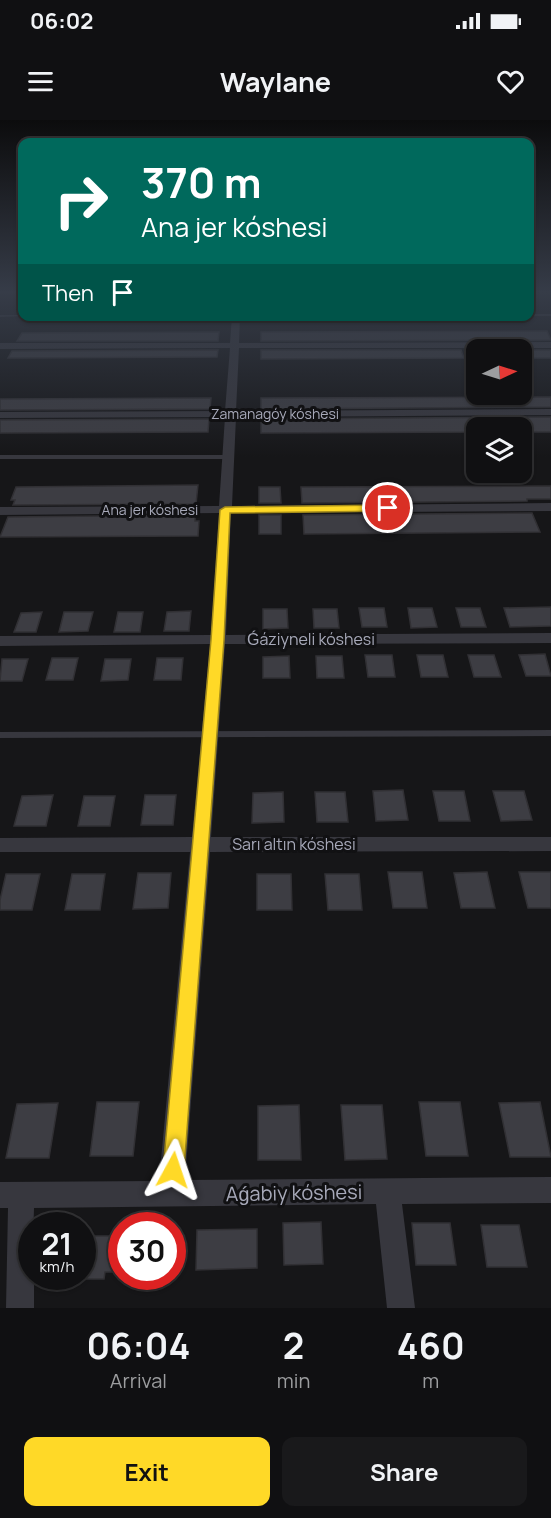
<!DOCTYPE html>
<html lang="en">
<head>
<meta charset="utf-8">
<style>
  :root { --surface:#101012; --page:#19191b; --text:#f1f3f6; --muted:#9c9d9f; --line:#303032; --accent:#ffd927 }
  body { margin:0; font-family:Manrope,sans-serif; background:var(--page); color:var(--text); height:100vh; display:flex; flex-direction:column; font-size:22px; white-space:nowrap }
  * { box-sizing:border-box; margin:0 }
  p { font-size:20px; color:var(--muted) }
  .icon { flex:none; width:33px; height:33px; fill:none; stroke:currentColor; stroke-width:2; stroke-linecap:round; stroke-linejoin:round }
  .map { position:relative; height:1188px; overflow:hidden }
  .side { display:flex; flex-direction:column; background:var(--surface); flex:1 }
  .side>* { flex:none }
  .top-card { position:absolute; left:18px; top:18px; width:516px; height:183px; border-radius:12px; box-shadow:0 2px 4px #0004,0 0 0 2px var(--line); background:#00695c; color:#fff; overflow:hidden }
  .needle { width:39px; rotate:86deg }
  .fabs { position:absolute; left:466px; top:219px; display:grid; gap:12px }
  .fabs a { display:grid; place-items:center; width:66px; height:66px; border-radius:12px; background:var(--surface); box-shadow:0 2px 4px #0004,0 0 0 2px var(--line); font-size:30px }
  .speed { position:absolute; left:18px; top:1092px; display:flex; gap:12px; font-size:30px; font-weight:700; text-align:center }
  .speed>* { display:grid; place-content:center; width:78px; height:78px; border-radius:50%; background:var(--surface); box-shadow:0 2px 4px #0004,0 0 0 2px var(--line); line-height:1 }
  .speed small { font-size:15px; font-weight:400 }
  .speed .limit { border:9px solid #d22; background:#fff; color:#111 }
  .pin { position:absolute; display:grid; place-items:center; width:51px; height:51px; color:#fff; margin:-26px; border:3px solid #fff; border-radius:50%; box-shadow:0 2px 6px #0007 }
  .me { position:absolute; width:66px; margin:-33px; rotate:5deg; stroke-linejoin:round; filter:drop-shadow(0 0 4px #0008) }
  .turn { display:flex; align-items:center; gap:21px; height:126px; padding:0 24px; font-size:27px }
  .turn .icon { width:78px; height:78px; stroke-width:2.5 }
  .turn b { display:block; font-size:42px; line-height:51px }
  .then { display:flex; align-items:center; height:57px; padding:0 24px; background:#0003; gap:12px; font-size:22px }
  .eta { display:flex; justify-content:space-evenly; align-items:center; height:102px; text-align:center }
  .eta b { font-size:36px; font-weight:700; line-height:42px }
  .button { display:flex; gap:12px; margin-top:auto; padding:12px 24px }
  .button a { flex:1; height:69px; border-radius:12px; background:var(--accent); color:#111; font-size:24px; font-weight:700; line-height:69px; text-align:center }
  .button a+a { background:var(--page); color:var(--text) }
  .status { display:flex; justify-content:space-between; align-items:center; height:42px; padding:0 30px; background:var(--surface); direction:ltr }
  .status svg { height:16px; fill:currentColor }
  header { display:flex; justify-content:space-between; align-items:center; height:78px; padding:0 24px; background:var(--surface); font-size:27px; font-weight:700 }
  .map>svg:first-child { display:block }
  .building { fill:#3d3d43; stroke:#313034; stroke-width:1.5 }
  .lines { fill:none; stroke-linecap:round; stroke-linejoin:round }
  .service { fill:#37373e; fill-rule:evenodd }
  .minor { fill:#37373e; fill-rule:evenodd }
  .route { fill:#ffd927; stroke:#a68d19; stroke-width:1.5 }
  .labels { text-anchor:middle; stroke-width:6; stroke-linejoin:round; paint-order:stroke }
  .far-street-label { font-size:14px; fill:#a7a9b9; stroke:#111113 }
  .street-label { font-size:16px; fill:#a7a9b9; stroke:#111113 }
  .near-street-label { font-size:20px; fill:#a7a9b9; stroke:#111113 }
</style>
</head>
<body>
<div class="status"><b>06:02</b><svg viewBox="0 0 49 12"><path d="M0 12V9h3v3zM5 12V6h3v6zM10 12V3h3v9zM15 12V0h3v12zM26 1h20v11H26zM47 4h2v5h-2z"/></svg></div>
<header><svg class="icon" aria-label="menu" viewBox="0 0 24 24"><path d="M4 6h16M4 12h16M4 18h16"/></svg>Waylane<svg class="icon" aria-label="heart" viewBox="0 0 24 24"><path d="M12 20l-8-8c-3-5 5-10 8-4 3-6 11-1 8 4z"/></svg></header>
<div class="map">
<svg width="551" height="1188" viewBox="0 0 551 1188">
  <rect width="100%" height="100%" fill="#161618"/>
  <g class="building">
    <path d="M547 211 551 220 261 221V212Z"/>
    <path d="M219 212 218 221H17L22 213Z"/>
    <path d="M218 230 217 237 8 238 12 231Z"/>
    <path d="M261 230H461L464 238 261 239Z"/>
    <rect x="522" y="230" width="29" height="8"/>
    <path d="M551 277V287L261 289V278Z"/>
    <path d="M211 278 210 289 0 290V279Z"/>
    <path d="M551 297V312H522V308H477V312L261 313V299Z"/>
    <path d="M209 299 208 312 0 313V300Z"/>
    <path d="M198 365 196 384 13 385 15 380H11L16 367Z"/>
    <path d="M551 366V379H527V381L302 383 301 367Z"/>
    <path d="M259 367H280L281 383H259Z"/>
    <path d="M532 393 540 412 304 414 303 395Z"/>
    <path d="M195 395V401H199L198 416 0 417 8 397Z"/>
    <rect x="259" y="395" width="22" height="19"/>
    <path d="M551 487V506L510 507 504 488Z"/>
    <path d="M359 488H384L387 507H362Z"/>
    <path d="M408 488H432L437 507 411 508Z"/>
    <path d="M456 488H480L486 507H461Z"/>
    <path d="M263 489H287L288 508 263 509Z"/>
    <path d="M313 489H337L339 508H314Z"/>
    <path d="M191 491 189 511H164L167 492Z"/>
    <path d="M42 492 36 512H14L21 493Z"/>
    <path d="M64 492H93L88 511 59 512Z"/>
    <path d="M118 492H143L140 512H114Z"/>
    <path d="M545 534 551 556H526L519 535Z"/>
    <path d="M365 535H392L395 557H368Z"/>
    <path d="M417 535H443L448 557H421Z"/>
    <path d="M468 535H494L501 557H474Z"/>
    <path d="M289 536 290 558H263V537Z"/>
    <path d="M316 536H342L344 558H317Z"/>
    <path d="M52 538H78L73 560H46Z"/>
    <path d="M157 538H183L181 560H154Z"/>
    <path d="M2 539H28L22 561H0Z"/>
    <path d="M105 539H131L128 560 101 561Z"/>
    <path d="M403 670 408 700 376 701 373 671Z"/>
    <path d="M433 671H464L470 701H439Z"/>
    <path d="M493 671H524L532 700 501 701Z"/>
    <path d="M283 672 284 702 252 703 253 673Z"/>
    <path d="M315 672H345L348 702H317Z"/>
    <path d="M53 675 46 706H14L22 676Z"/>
    <path d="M145 675H176L173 705H141Z"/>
    <path d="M84 676H115L110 706H78Z"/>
    <path d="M388 752H422L427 788H393Z"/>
    <path d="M487 752 495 788H461L454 753Z"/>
    <path d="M519 752H551V788H528Z"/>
    <path d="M138 753H171L168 788 133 789Z"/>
    <path d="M6 754H40L32 790H0V780Z"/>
    <path d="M72 754H105L100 790H65Z"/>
    <path d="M257 754H291L292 790H257Z"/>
    <path d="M325 754H359L362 790H328Z"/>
    <path d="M97 982H139L133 1036H90Z"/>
    <path d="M419 982H460L468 1036H426Z"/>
    <path d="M540 982 551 1037H510L499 983Z"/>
    <path d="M58 983 49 1038H6L17 984Z"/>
    <path d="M299 985 301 1040H258V986Z"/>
    <path d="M341 985H382L387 1039 345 1040Z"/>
    <path d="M321 1102 323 1144 284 1145 283 1103Z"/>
    <path d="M412 1103H450L456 1145H416Z"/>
    <path d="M481 1105H519L527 1147H487Z"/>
    <path d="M257 1109V1148L196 1150 197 1110Z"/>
    <path d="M82 1116H122V1152H105L104 1159H82Z"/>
  </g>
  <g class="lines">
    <g class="service">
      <rect x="530" y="194" width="21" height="2"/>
      <path d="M0 195H22L24 196 0 197Z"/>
      <path d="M0 335H228L231 337 228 339H0Z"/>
      <path d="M551 610V616L0 618V612Z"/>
    </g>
    <g class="minor">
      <rect x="0" y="171" width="22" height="2"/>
      <path d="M232 196H240L239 223 551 222V228H239L236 291 551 289V295L236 297 232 386 551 383V391L231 393 226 515 551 513V523L225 524 211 717H551V731L210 732 185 1060 551 1057V1083L402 1084 415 1188H387L376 1084 34 1088 32 1156H34V1188H6L8 1088H0V1062L159 1061 190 732H0V718L192 717 210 524 0 526V516L211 515 219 393 0 395V387L219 386 225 297 0 298V292L225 291 230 228 0 229V223H230Z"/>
    </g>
  </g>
  <linearGradient id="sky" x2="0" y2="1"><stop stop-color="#0c0c0d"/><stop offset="0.51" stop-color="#363c48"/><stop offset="1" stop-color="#363c48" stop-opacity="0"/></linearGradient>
  <rect width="551" height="337" fill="url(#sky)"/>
  <path class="route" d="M388 385 392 386V391L230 393 224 520 184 1050 181 1058 173 1061 166 1058 163 1050 211 520 220 390 225 387Z"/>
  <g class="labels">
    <g class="far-street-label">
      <text x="275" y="299">Zamanagóy kóshesi</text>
      <text x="150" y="395">Ana jer kóshesi</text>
    </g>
    <g class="street-label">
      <text x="311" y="525">Ǵáziyneli kóshesi</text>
      <text x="294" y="730">Sarı altın kóshesi</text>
    </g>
    <g class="near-street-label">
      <text transform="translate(294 1073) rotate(-1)" y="7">Aǵabiy kóshesi</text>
    </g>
  </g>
</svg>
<div class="fabs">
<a><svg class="needle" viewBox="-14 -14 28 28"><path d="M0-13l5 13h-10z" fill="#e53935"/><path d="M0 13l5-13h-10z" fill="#9c9d9f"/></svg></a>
<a><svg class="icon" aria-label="layers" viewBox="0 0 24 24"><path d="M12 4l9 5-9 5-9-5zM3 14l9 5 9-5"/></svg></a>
</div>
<div class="speed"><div>21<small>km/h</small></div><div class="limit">30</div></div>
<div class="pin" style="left:388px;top:388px;background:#d93025"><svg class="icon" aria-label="arrive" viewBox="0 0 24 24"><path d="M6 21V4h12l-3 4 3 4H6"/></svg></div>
<svg class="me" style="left:173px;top:1050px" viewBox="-20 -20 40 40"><path d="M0-17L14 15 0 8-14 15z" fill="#ffd927" stroke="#fff" stroke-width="4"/></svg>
<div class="top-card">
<div class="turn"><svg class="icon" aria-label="right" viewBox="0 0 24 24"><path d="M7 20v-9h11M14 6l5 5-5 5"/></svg><div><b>370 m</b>Ana jer kóshesi</div></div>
<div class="then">Then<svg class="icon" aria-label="arrive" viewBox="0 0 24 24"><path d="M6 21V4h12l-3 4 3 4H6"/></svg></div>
</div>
</div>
<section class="side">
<div class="eta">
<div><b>06:04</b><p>Arrival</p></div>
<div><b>2</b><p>min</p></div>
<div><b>460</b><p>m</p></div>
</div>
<div class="button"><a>Exit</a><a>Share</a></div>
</section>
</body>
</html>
